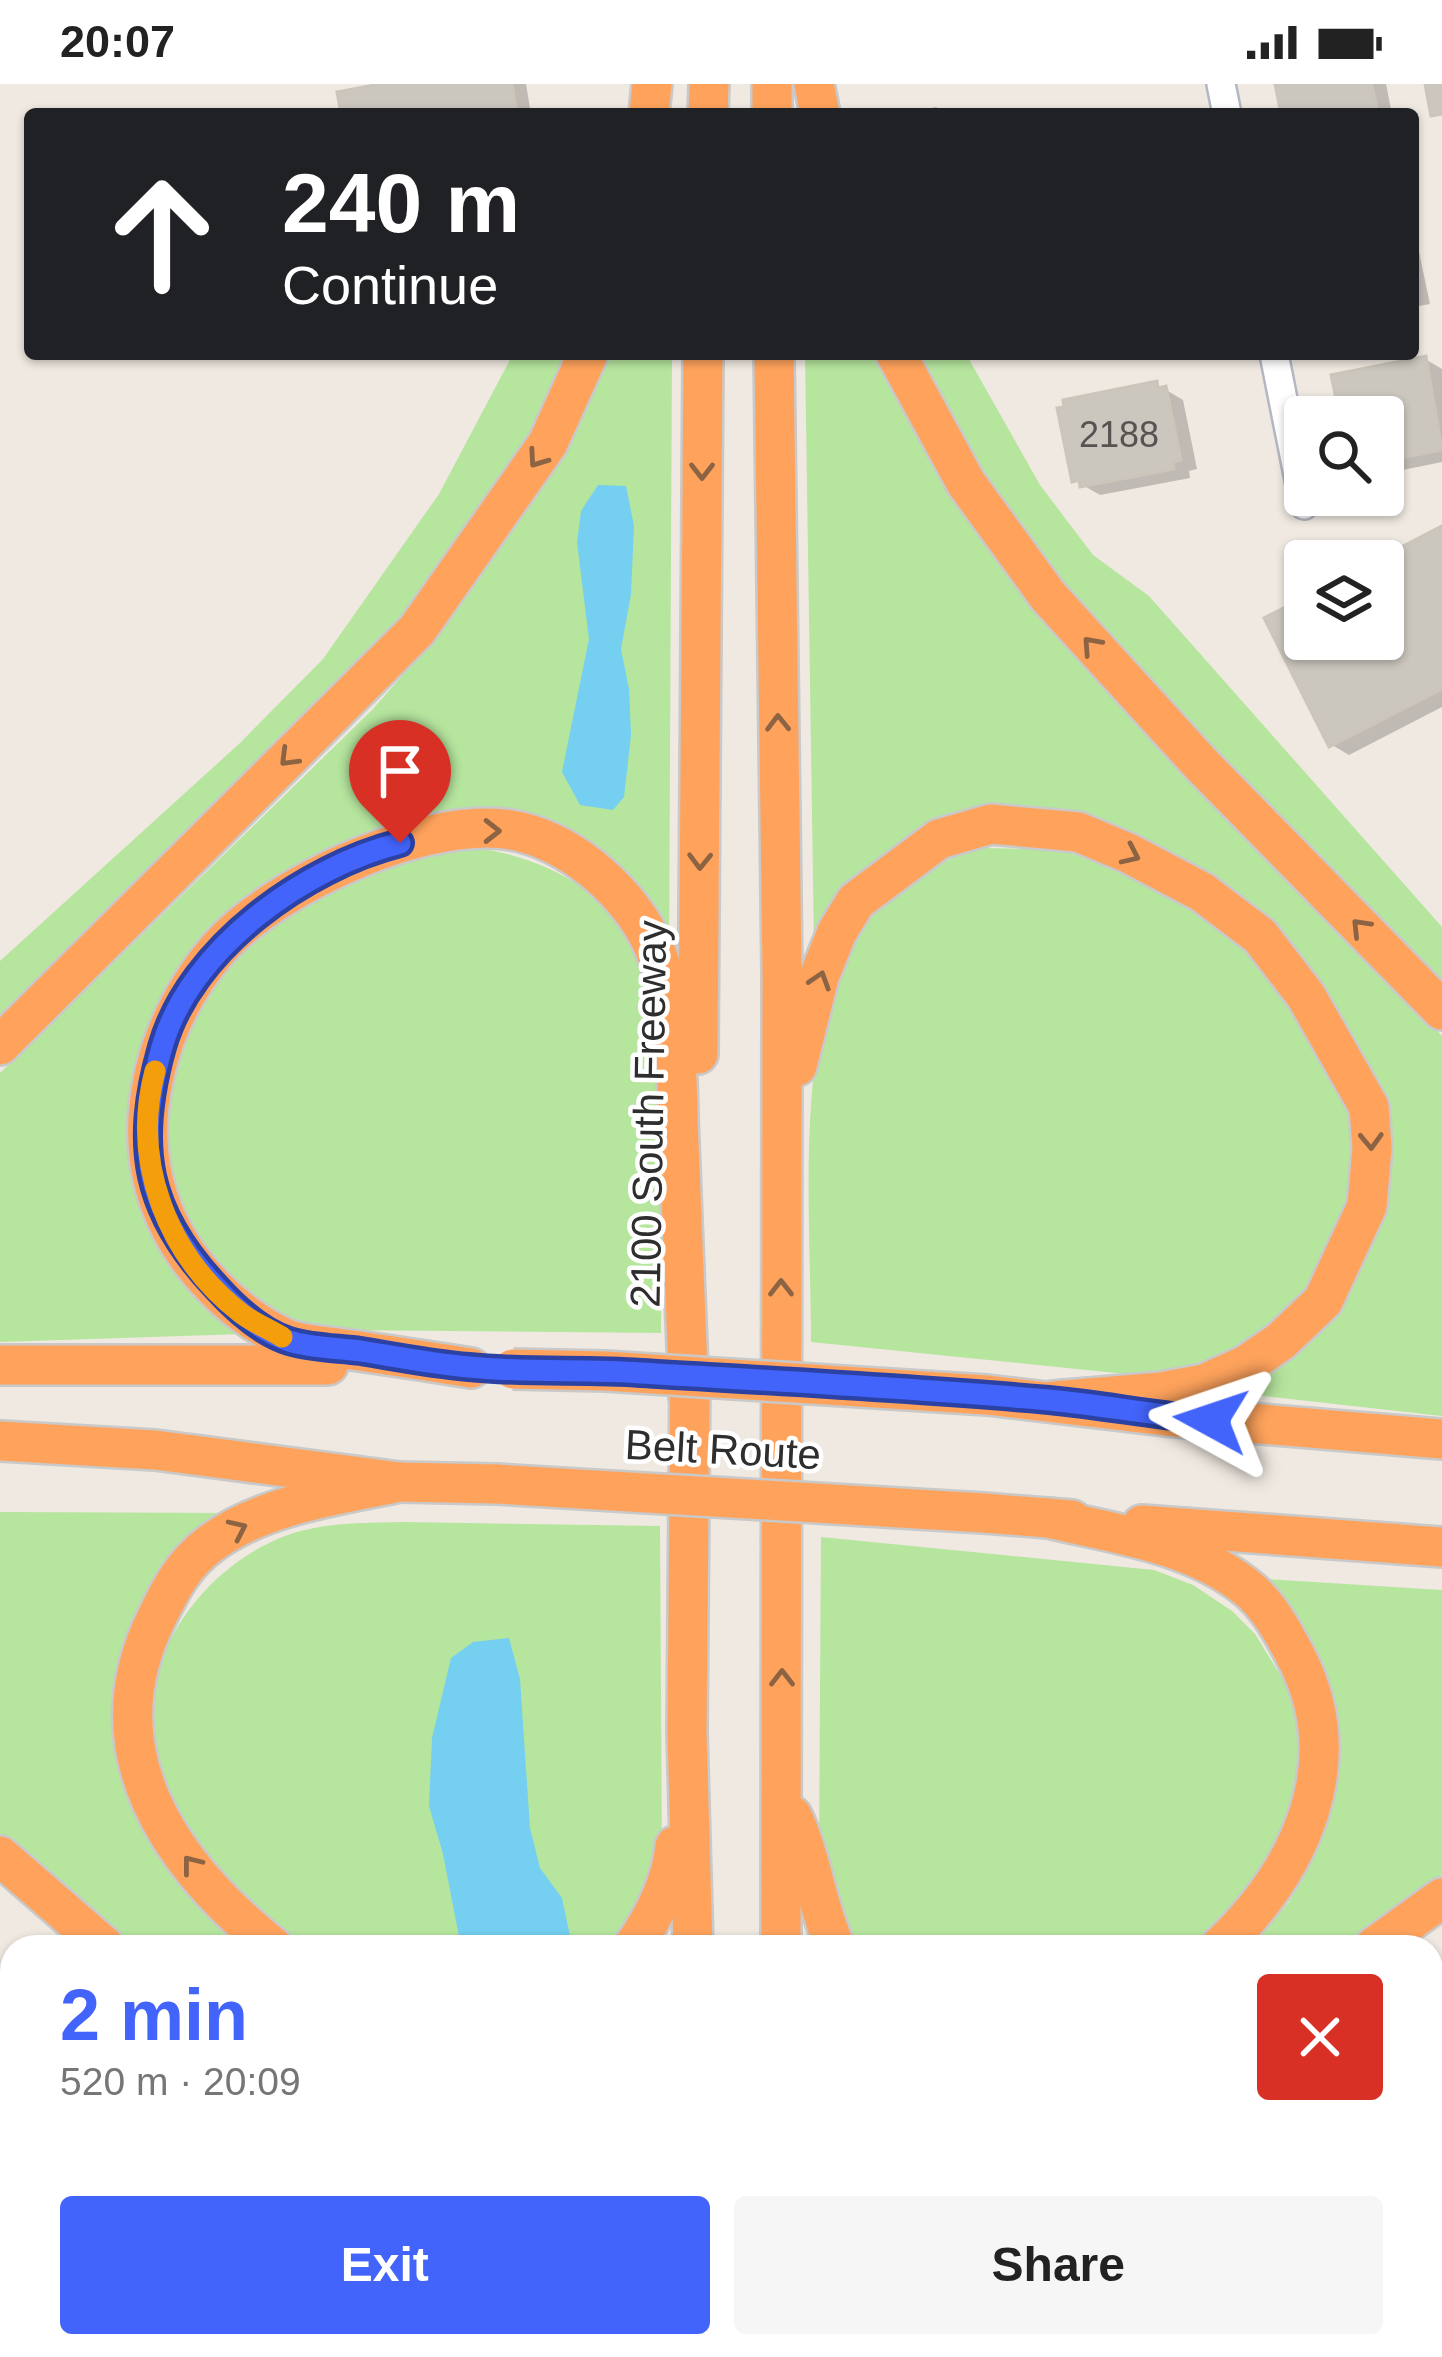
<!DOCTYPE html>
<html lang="en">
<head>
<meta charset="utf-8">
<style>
  :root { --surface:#fff; --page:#f6f6f6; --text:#222; --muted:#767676; --accent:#4264fb }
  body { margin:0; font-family:Helvetica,sans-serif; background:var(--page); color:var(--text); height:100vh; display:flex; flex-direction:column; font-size:45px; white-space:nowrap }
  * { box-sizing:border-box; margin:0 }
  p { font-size:39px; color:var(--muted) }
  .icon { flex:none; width:66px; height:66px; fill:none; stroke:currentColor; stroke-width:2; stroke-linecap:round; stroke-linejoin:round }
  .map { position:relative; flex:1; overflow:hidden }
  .sheet { position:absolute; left:0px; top:1851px; width:1443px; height:423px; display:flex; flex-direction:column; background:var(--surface); border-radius:36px 36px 0 0; box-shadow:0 3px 9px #0004 }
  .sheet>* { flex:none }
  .top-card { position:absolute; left:24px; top:24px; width:1395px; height:252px; border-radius:12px; box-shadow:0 3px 9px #0004; background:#202124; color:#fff; overflow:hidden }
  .fabs { position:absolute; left:1284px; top:312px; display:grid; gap:24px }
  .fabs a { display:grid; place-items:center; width:120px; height:120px; border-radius:12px; background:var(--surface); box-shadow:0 3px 9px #0004; font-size:60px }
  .pin { position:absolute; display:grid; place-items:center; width:102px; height:102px; color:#fff; margin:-123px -51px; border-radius:50% 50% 50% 0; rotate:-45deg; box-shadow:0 0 12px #0007 }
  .pin .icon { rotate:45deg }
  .me { position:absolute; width:132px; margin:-66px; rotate:275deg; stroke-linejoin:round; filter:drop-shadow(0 0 9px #0008) }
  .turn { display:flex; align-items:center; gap:42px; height:252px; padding:0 60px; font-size:54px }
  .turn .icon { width:156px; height:156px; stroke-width:2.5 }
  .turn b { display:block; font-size:84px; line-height:102px }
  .round { display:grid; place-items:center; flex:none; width:126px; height:126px; border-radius:12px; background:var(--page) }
  .overview { display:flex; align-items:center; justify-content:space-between; height:204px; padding:0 60px }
  h1 { font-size:72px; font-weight:700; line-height:90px; color:var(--accent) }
  .primary-button { display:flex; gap:24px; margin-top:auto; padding:24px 60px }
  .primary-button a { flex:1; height:138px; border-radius:12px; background:var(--accent); color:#fff; font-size:48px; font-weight:700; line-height:138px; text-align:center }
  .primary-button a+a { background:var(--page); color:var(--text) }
  .status { display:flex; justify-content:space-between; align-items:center; height:84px; padding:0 60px; background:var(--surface); direction:ltr }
  .status svg { height:33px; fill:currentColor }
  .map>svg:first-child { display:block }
  .green { fill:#b6e59e }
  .water { fill:#75cff0 }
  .shadow { fill:#0003 }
  .building { fill:#cbc7bf; stroke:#cbc5ba; stroke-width:3 }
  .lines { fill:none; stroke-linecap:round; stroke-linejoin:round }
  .minor-casing { stroke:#b4b7c1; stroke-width:32 }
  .highway-casing { stroke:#c9c9c9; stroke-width:44 }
  .minor { stroke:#fff; stroke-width:27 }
  .highway { stroke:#ffa35c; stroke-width:39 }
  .highway-bridge-casing { stroke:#c9c9c9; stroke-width:44; stroke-linecap:butt }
  .highway-bridge { stroke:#ffa35c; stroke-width:39 }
  .oneway { stroke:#8c6343 }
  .route-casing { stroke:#2b41a3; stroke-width:30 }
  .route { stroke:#4264fb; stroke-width:21 }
  .slow { stroke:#f59e0b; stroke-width:21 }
  .labels { text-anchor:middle; stroke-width:9; stroke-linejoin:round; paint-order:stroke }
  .number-label { font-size:36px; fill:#555452 }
  .street-label { font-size:42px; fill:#2e2e2e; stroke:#fff }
</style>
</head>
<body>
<div class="status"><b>20:07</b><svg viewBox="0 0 49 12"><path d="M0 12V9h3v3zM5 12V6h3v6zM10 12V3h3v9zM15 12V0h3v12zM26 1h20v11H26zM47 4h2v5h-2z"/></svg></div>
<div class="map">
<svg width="1442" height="2273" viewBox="0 0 1442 2273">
  <rect width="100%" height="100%" fill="#efe9e1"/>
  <g class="green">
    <path d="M513 270H572L545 337 411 543 0 952V877L240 659 323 575 439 410Z"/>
    <path d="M607 270H672L669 876 620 808 464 737 213 859 133 1057 242 1250 0 1258V989L372 626 445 543 528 419Z"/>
    <path d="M805 270H883L1118 608 1442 952V1332L1245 1310 1246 1296 1317 1249 1349 1210 1382 1135 1384 1033 1204 803 978 736 814 861Z"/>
    <path d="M911 270H966L1040 401 1093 471 1149 512 1442 843V918L1016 452Z"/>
    <path d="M460 762C545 769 633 815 653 906 665 956 661 1012 661 1063 661 1125 661 1187 661 1249L332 1246 279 1231 215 1185 167 1105 161 990 219 888 267 845 320 809 382 779Z"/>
    <path d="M985 764 1061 766 1111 782 1165 807 1221 844 1265 883 1328 963 1362 1060 1334 1189 1234 1277 1155 1293 811 1258C811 1137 795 972 845 863 870 808 931 778 985 764Z"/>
    <path d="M0 1428 230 1429 146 1548 159 1767 203 1826 241 1863H110L0 1766Z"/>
    <path d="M403 1438 660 1442 662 1776 625 1863H278C257 1843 231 1823 212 1800 200 1785 155 1695 151 1677 134 1581 197 1486 285 1452 322 1438 365 1439 403 1438Z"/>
    <path d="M821 1453 1154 1486 1193 1501 1232 1527 1255 1550 1291 1608 1302 1648 1301 1730 1212 1863H852L819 1769Z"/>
    <path d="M1252 1494 1442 1506V1791L1338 1863H1247L1289 1818 1306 1787 1317 1759 1329 1690Z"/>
  </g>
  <g class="water">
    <path d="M598 401 626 402 634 442 631 510 621 565 629 605 631 651 624 713 613 726 580 721 562 688 589 555 577 458 581 427Z"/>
    <path d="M509 1554 520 1595 530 1744 540 1784 562 1814 570 1852 558 1863H461L443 1770 429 1722 432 1654 451 1574 473 1558Z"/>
  </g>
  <g class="shadow">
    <path d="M396 0H526L531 30H344Z"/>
    <path d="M1278 0H1386L1392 30H1284Z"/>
    <path d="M936 23 949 30H911L910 28Z"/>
    <path d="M1413 139 1430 220 1413 223Z"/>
    <path d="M1425 275 1442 285V378L1383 390V333H1343Z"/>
    <path d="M1156 300 1183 316 1197 385 1189 387 1190 394 1100 411 1074 396Z"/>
    <path d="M1442 446V623L1349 671 1332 661 1268 535 1305 516V555H1383L1381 477Z"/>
    <path d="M1431 2034 1442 2035V2273H1393L1388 2267 1334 2265 1329 2262H1431Z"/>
    <path d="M81 2262H234L225 2273H73Z"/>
  </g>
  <g class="building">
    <path d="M380 0H512L517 30H341L337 8Z"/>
    <path d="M1275 0H1372L1378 30H1281Z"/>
    <path d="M1425 0H1442V30L1431 32Z"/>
    <path d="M1426 272 1442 366 1383 378V333H1340L1331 291Z"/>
    <path d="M1157 297 1158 304 1166 302 1181 376 1173 378 1174 385 1080 403 1079 396 1072 398 1057 324 1064 323 1063 316Z"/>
    <path d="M1442 442V605L1329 663 1264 534 1305 513V555H1383V477H1374Z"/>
    <path d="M1431 2031 1442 2032V2273H1390L1380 2262H1431Z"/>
    <path d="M76 2262H216L206 2273H69Z"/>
    <path d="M291 2262H349L361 2273H282Z"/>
  </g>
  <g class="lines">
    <defs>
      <g id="minor">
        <path d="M1221 0 1227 30"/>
        <path d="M1274 270 1304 421"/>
      </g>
      <g id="highway">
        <path d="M772 0V30"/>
        <path d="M814 0 820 30"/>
        <path d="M649 30 652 0"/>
        <path d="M708 30 709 0"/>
        <path d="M774 270 782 890 781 1863"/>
        <path d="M896 270 966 399 1048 512 1200 679 1442 926"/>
        <path d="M0 961 417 546 548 359 588 270"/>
        <path d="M698 970 703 270"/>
        <path d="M797 982 819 893 837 848 856 817 939 755 991 740 1078 748 1128 769 1202 808 1260 852 1306 912 1369 1023 1372 1064 1367 1122 1323 1217 1281 1257 1246 1281 1204 1300 1161 1308 1053 1317"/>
        <path d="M0 1281H328"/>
        <path d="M471 1284C426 1277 382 1270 337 1264 320 1261 299 1261 284 1254 234 1230 188 1184 166 1134 126 1044 156 937 218 865 274 800 436 726 521 748 577 762 631 811 654 863 680 925 676 994 679 1060 682 1144 686 1228 689 1313"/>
        <path d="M690 1287 687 1649 693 1863"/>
        <path d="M987 1311 1165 1332 1442 1355"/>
        <path d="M0 1357 155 1366 400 1398 496 1400"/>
        <path d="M984 1429 1072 1436"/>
        <path d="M1049 1434C1115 1450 1191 1459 1246 1503 1267 1519 1282 1546 1294 1569 1352 1676 1302 1785 1220 1863"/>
        <path d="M1142 1441 1442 1463"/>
        <path d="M792 1732C812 1774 816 1820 835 1863"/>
        <path d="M0 1772 105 1863"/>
        <path d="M273 1863C169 1780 91 1666 157 1533 171 1504 184 1479 210 1460 261 1421 338 1411 400 1398"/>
        <path d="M633 1863C655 1832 671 1800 675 1762"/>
        <path d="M1374 1863 1442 1814"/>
        <path d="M540 2262 548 2273"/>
        <path d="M720 2262 721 2273"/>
        <path d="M792 2262 793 2273"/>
        <path d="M976 2273 983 2262"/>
      </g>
    </defs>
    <use href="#minor" class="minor-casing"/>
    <use href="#highway" class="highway-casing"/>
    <use href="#minor" class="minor"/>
    <use href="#highway" class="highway"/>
    <defs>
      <g id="highway-bridge">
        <path d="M513 1285 605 1287 987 1311"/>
        <path d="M496 1400 984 1429"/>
      </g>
    </defs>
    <use href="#highway-bridge" class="highway-bridge-casing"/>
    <use href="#highway-bridge" class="highway-bridge"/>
  </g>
  <defs><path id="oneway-chevron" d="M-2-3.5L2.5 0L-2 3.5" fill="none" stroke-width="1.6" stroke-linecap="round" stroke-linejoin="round" transform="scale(3)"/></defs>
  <g class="oneway">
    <use href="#oneway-chevron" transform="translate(537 375) rotate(125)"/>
    <use href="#oneway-chevron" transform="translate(702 387) rotate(90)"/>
    <use href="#oneway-chevron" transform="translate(1091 561) rotate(-132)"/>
    <use href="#oneway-chevron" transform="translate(778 639) rotate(-91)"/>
    <use href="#oneway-chevron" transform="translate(288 674) rotate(135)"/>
    <use href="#oneway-chevron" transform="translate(492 747)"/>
    <use href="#oneway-chevron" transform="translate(1131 771) rotate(25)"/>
    <use href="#oneway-chevron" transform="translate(700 777) rotate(91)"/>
    <use href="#oneway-chevron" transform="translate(1360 843) rotate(-134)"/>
    <use href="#oneway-chevron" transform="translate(820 896) rotate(-72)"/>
    <use href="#oneway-chevron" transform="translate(1371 1057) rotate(88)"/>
    <use href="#oneway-chevron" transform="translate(781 1204) rotate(-90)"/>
    <use href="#oneway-chevron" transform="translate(238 1445) rotate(-25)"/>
    <use href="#oneway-chevron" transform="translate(782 1594) rotate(-90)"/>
    <use href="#oneway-chevron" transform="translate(191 1780) rotate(-128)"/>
  </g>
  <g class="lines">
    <defs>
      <path id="route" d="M400 759C305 783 190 864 162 963 134 1062 145 1128 217 1204 236 1225 261 1248 289 1257 311 1264 338 1264 361 1267 397 1273 433 1280 469 1283 526 1289 584 1285 641 1289 777 1297 913 1304 1049 1316 1103 1321 1157 1332 1211 1336"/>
    </defs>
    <use href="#route" class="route-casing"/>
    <use href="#route" class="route"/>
    <path class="slow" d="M155 987C131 1078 167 1172 242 1230 254 1239 269 1245 282 1253"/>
  </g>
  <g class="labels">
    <g class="number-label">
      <text x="1119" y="363">2188</text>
    </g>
    <g class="street-label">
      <text transform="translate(648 1030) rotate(-89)" y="15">2100 South Freeway</text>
      <text transform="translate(723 1365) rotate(3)" y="15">Belt Route</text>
    </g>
  </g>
</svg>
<div class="fabs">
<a><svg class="icon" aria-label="search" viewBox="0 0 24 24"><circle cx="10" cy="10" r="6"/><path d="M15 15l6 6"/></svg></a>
<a><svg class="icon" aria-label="layers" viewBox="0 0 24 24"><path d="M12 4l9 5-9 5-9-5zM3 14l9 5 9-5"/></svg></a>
</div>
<div class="pin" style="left:400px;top:759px;background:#d93025"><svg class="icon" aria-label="arrive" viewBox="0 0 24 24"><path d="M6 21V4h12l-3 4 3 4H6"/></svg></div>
<svg class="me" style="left:1211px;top:1336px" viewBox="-20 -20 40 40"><path d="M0-17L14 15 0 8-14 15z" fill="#4264fb" stroke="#fff" stroke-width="4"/></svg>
<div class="top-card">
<div class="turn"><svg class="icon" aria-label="ahead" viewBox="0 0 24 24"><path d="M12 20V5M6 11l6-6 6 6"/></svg><div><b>240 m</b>Continue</div></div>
</div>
<section class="sheet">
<div class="overview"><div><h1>2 min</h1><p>520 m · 20:09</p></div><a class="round" style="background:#d93025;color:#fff"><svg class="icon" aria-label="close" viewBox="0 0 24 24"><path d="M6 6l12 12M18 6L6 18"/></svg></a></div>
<div class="primary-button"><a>Exit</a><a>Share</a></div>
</section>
</div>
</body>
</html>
